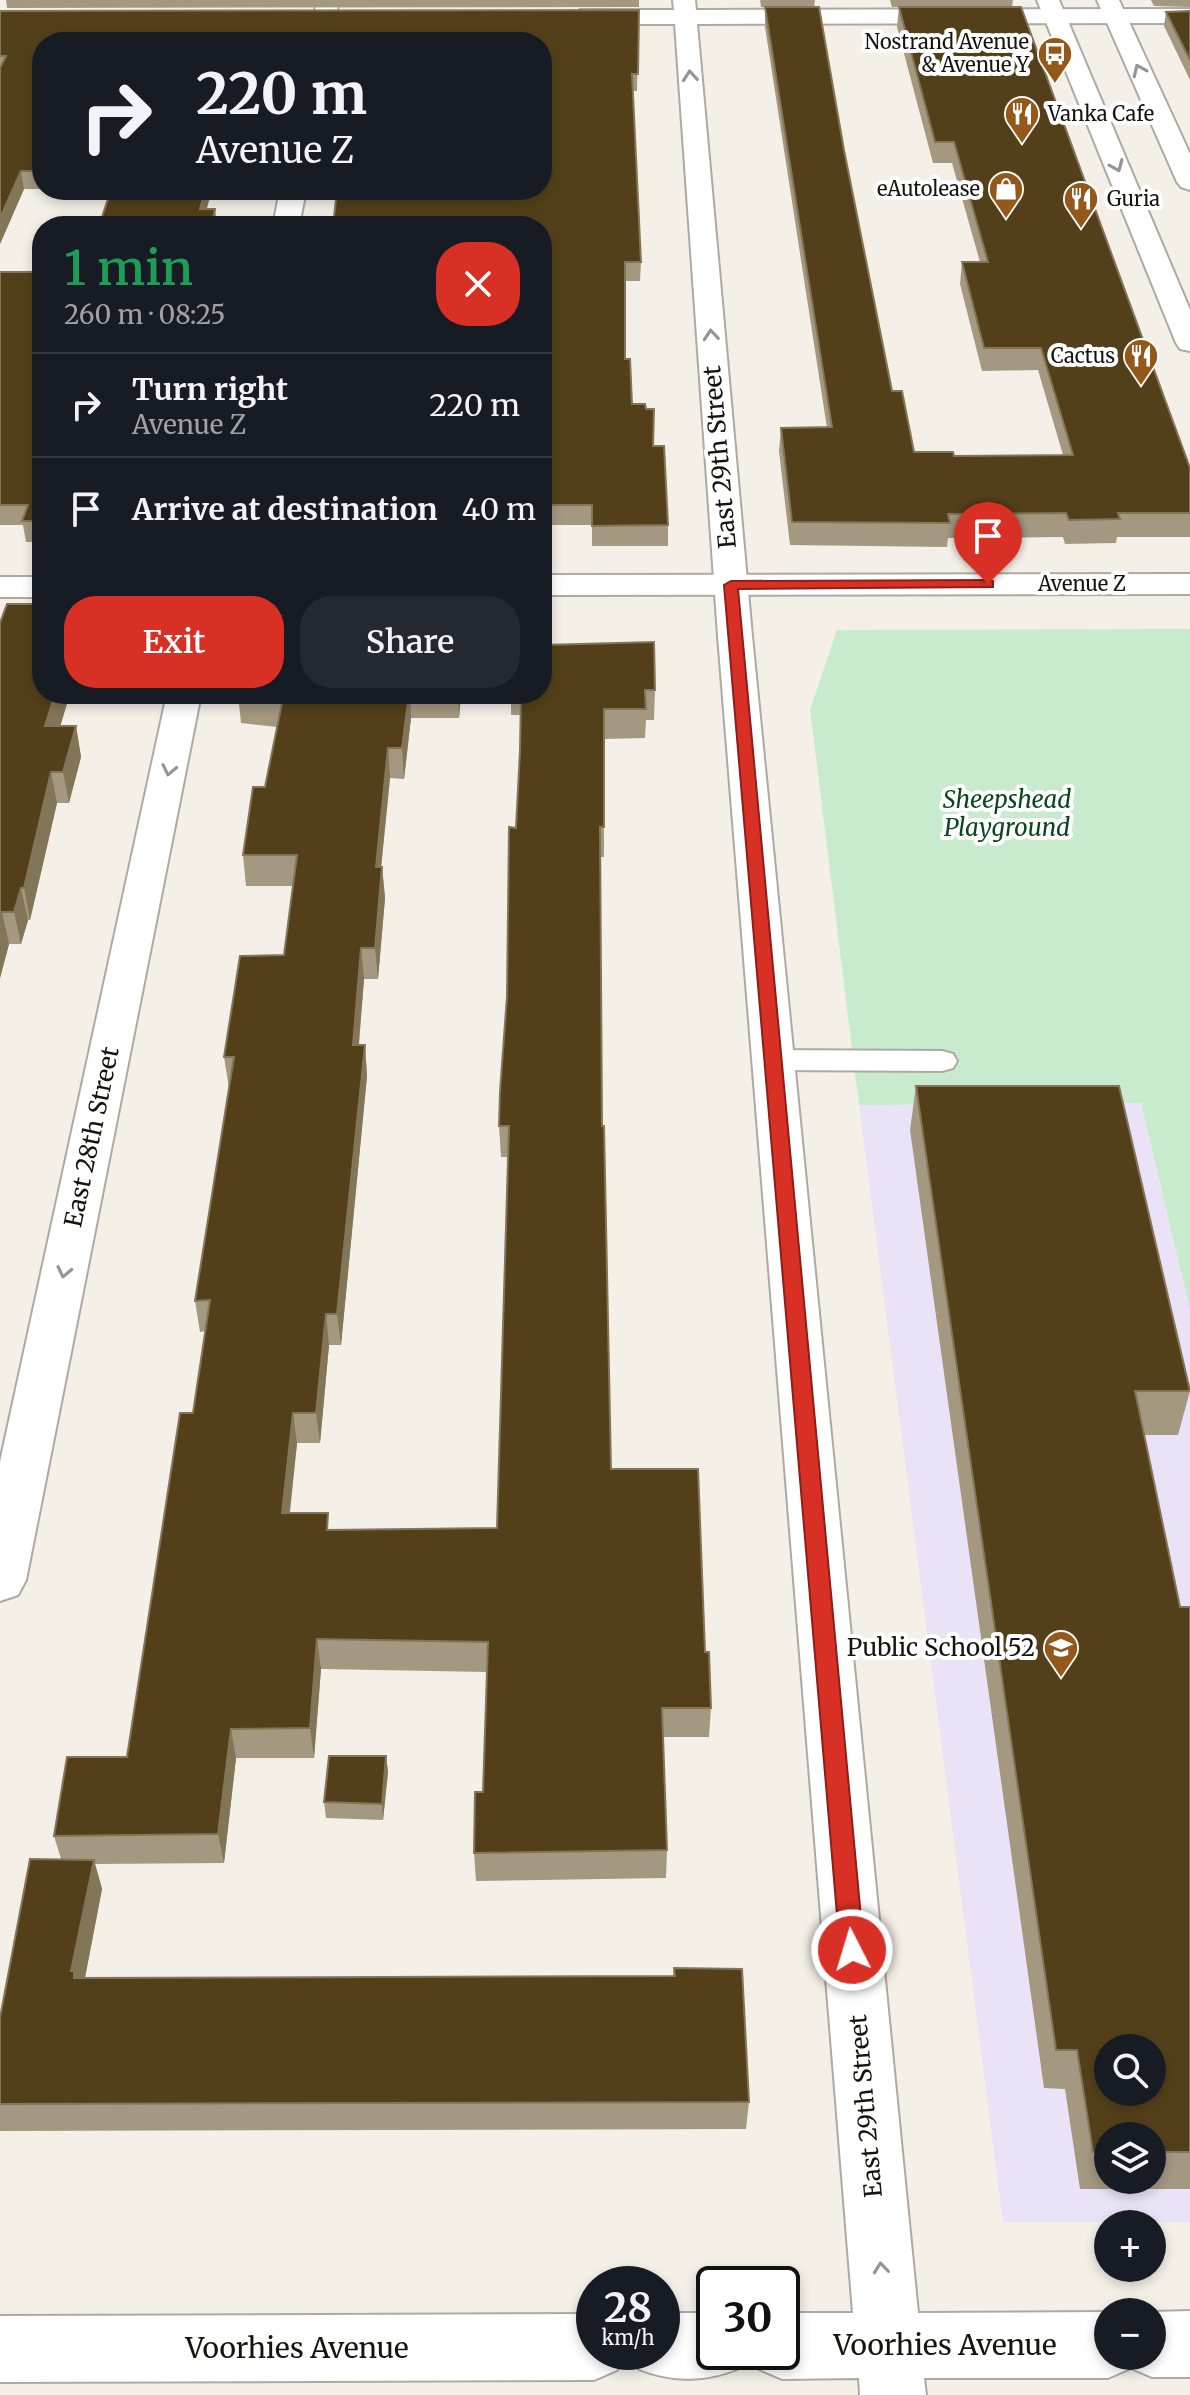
<!DOCTYPE html>
<html lang="en">
<head>
<meta charset="utf-8">
<style>
  :root { --surface:#171b24; --page:#242831; --text:#f1f3f6; --muted:#9ea1a6; --line:#363941; --accent:#d93025 }
  body { margin:0; font-family:Merriweather,serif; background:var(--page); color:var(--text); height:100vh; display:flex; flex-direction:column; font-size:30px; white-space:nowrap }
  * { box-sizing:border-box; margin:0 }
  p { font-size:26px; color:var(--muted) }
  .icon { flex:none; width:44px; height:44px; fill:none; stroke:currentColor; stroke-width:2; stroke-linecap:round; stroke-linejoin:round }
  .map { position:relative; flex:1; overflow:hidden }
  .sheet { position:absolute; left:32px; top:216px; width:520px; height:488px; display:flex; flex-direction:column; background:var(--surface); border-radius:32px; box-shadow:0 4px 12px #0003 }
  .sheet>* { flex:none }
  .top-card { position:absolute; left:32px; top:32px; width:520px; height:168px; border-radius:32px; box-shadow:0 4px 12px #0003; background:#171b24; color:var(--text); overflow:hidden }
  .fabs { position:absolute; left:1094px; top:2034px; display:grid; gap:16px }
  .fabs a { display:grid; place-items:center; width:72px; height:72px; border-radius:50%; background:var(--surface); box-shadow:0 4px 12px #0003; font-size:40px }
  .speed { position:absolute; left:576px; top:2266px; display:flex; gap:16px; font-size:40px; font-weight:700; text-align:center }
  .speed>* { display:grid; place-content:center; width:104px; height:104px; border-radius:50%; background:var(--surface); box-shadow:0 4px 12px #0003; line-height:1 }
  .speed small { font-size:20px; font-weight:400 }
  .speed .limit { border:4px solid #111; border-radius:12px; background:#fff; color:#111 }
  .pin { position:absolute; display:grid; place-items:center; width:68px; height:68px; color:#fff; margin:-82px -34px; border-radius:50% 50% 50% 0; rotate:-45deg; box-shadow:0 0 8px #0007 }
  .pin .icon { rotate:45deg }
  .me { position:absolute; width:88px; margin:-44px; rotate:355deg; stroke-linejoin:round; filter:drop-shadow(0 0 6px #0008) }
  .turn { display:flex; align-items:center; gap:28px; height:168px; padding:0 32px; font-size:36px }
  .turn .icon { width:104px; height:104px; stroke-width:2.5 }
  .turn b { display:block; font-size:56px; line-height:68px }
  .round { display:grid; place-items:center; flex:none; width:84px; height:84px; border-radius:32px; background:var(--page) }
  .headline { display:flex; align-items:center; justify-content:space-between; height:136px; padding:0 32px }
  h1 { font-size:48px; font-weight:600; line-height:60px; color:#1e9e55 }
  .action { display:flex; gap:16px; margin-top:auto; padding:16px 32px }
  .action a { flex:1; height:92px; border-radius:32px; background:var(--accent); color:#fff; font-size:32px; font-weight:600; line-height:92px; text-align:center }
  .action a+a { background:var(--page); color:var(--text) }
  ul { padding:0; list-style:none }
  li { display:flex; align-items:center; gap:24px; height:104px; padding:0 32px; border-top:2px solid var(--line) }
  li div { flex:1 }
  li b { display:block; font-size:30px }
  li em { font-style:normal }
  .map>svg:first-child { display:block }
  .education { fill:#eae3f8; fill-rule:evenodd }
  .green { fill:#c7ebcc }
  .lines { fill:none; stroke-linecap:round; stroke-linejoin:round }
  .service-casing { stroke:#aeaaa3; stroke-width:4 }
  .minor-casing { stroke:#aeaaa3; stroke-width:4 }
  .tertiary-casing { stroke:#aeaaa3; stroke-width:4 }
  .secondary-casing { stroke:#aeaaa3; stroke-width:4 }
  .service { fill:#fff; fill-rule:evenodd }
  .minor { fill:#fff; fill-rule:evenodd }
  .tertiary { fill:#fff; fill-rule:evenodd }
  .secondary { fill:#fff; fill-rule:evenodd }
  .wall { fill:#a49881; fill-rule:evenodd }
  .shaded-wall { fill:#837558 }
  .building { fill:#53401a; stroke:#837558; stroke-width:2; fill-rule:evenodd }
  .oneway { stroke:#969594 }
  .route { fill:#d93025; stroke:#8d1f18; stroke-width:2 }
  .labels { text-anchor:middle; stroke-width:8; stroke-linejoin:round; paint-order:stroke }
  .far-poi-label { font-size:20px; fill:#151411; stroke:#fff; text-anchor:end }
  .far-street-label { font-size:20px; fill:#151411; stroke:#fff }
  .street-label { font-size:24px; fill:#151411; stroke:#fff }
  .park-label { font-size:24px; font-style:italic; fill:#0c461e; stroke:#fff }
  .poi-label { font-size:24px; fill:#151411; stroke:#fff; text-anchor:end }
  .near-street-label { font-size:28px; fill:#151411; stroke:#fff }
</style>
</head>
<body>
<div class="map">
<svg width="1190" height="2395" viewBox="0 0 1190 2395">
  <rect width="100%" height="100%" fill="#f4f0e8"/>
  <path class="education" d="M1141 1103 1190 1310V2222H1003L859 1105ZM1108 2048H1152V2092H1108ZM1108 2136H1152V2180H1108Z"/>
  <path class="green" d="M1190 629V1310L1141 1103 859 1105 810 710 837 630Z"/>
  <g class="lines">
    <defs>
      <path id="service" d="M773 1050 942 1051 953 1054 957 1061 953 1068 942 1071 773 1070 762 1067 758 1060 762 1053Z"/>
      <g id="minor">
        <path d="M317 0H339L331 42H309Z"/>
        <path d="M673 0H695L696 10 1190 9V23L697 24 752 636 918 2313 1108 2312V2356H1152L1151 2312 1190 2311V2377H1152L1131 2368 1108 2378H924L926 2395H860L859 2378 782 2379 759 2369 752 2352H782V2313H853L718 636 675 24H580L569 17 580 10H674Z"/>
        <path d="M280 190H306L299 226H273Z"/>
        <path d="M167 694H201L26 1580 18 1595 0 1601V1462Z"/>
        <path d="M662 2313H714V2352H744L737 2369C705 2382 671 2382 639 2369L632 2352H662Z"/>
        <path d="M594 2314V2352H624L617 2370 594 2380 0 2382V2316Z"/>
      </g>
      <g id="tertiary">
        <path d="M1190 574V594L542 595V575Z"/>
        <rect x="0" y="577" width="42" height="20"/>
      </g>
      <g id="secondary">
        <path d="M1037 0H1059L1190 310V351L1180 349 1176 343Z"/>
        <path d="M1097 0H1119L1190 154V190L1181 187 1177 182Z"/>
      </g>
    </defs>
    <use href="#service" class="service-casing"/>
    <use href="#minor" class="minor-casing"/>
    <use href="#tertiary" class="tertiary-casing"/>
    <use href="#secondary" class="secondary-casing"/>
    <use href="#service" class="service"/>
    <use href="#minor" class="minor"/>
    <use href="#tertiary" class="tertiary"/>
    <use href="#secondary" class="secondary"/>
  </g>
  <g class="wall">
    <path d="M6 0H639V7L7 8Z"/>
    <path d="M760 0H815L814 7H761Z"/>
    <path d="M890 0H1013L1012 6 892 7Z"/>
    <path d="M1151 0H1190V7L1154 6Z"/>
    <path d="M765 7 844 150 892 391 914 452 954 456 1063 455 1038 370 982 371 960 284 962 262H980L952 163H933L897 27 899 7 1190 468V537H1117L1116 543 1065 544 1063 537 948 538 947 547 790 545 779 451 781 428H827L765 27Z"/>
    <path d="M639 10 637 91H633L641 262 640 281H625V359L632 404 653 446 668 525V546H592V525H542V42H42V189H24L0 244V11Z"/>
    <path d="M1190 11V80L1164 26 1166 12Z"/>
    <path d="M0 272H42V542H26L23 525H0Z"/>
    <path d="M0 623 60 726H76L81 757 69 803H57L30 920H28L21 944H9L0 978Z"/>
    <path d="M542 645 655 690 654 720H646L645 738 604 739V857H600L602 1126 611 1469 705 1652 711 1708 709 1737H663L667 1850 666 1878 476 1881 474 1853 483 1792 487 1672 321 1669 314 1758H236L224 1863 95 1864 102 1889 85 1978 673 1976 674 1968 749 2102 746 2129 0 2131V2018L61 1859 54 1836 127 1757 193 1413 205 1331 200 1332 195 1301 229 1088 224 1057 284 955 293 886H246L243 855 265 787 277 727 241 723 238 694H461L459 718H411L404 779 390 778 381 867H382L385 898 378 979H364L359 1045H365L367 1076 341 1345H329L320 1443H297L290 1513 330 1530 497 1528 508 1157H501L499 1126 520 751V715H511V694H542Z"/>
    <path d="M916 1086 1190 1391 1178 1435H1144L1180 1607H1190V2189H1080L1065 2089 1044 2088 910 1130ZM1108 2136H1152V2180H1108Z"/>
    <path d="M386 1756 388 1772 383 1820 326 1818 324 1802Z"/>
  </g>
  <g class="shaded-wall">
    <path d="M21 171 24 189 0 244V218Z"/>
    <path d="M205 190H212L202 226 200 209Z"/>
    <path d="M215 209 217 226H211Z"/>
    <path d="M55 694H70L51 757 45 726Z"/>
    <path d="M409 694H410L411 718 404 779 402 748Z"/>
    <path d="M458 694H461L459 718Z"/>
    <path d="M76 726 81 757 69 803 63 772Z"/>
    <path d="M388 748 390 778 378 898 376 867Z"/>
    <path d="M51 772 57 803 30 920 24 888Z"/>
    <path d="M382 867 385 898 378 979 375 948Z"/>
    <path d="M21 888 28 920 21 944 14 912Z"/>
    <path d="M2 912 9 944 0 978V919Z"/>
    <path d="M361 948 364 979 356 1076 353 1045Z"/>
    <path d="M365 1045 367 1076 341 1345 337 1314Z"/>
    <path d="M326 1314 329 1345 320 1443 316 1413Z"/>
    <path d="M293 1413 297 1443 286 1544 282 1513Z"/>
    <path d="M317 1639 321 1669 314 1758 310 1728Z"/>
    <path d="M231 1729 236 1758 224 1863 218 1834Z"/>
    <path d="M386 1756 388 1772 383 1820 382 1804Z"/>
    <path d="M94 1860 102 1889 82 1993 71 1971Z"/>
  </g>
  <g class="building">
    <path d="M765 7H819L844 150 892 391H902L914 452H953L954 456 1073 455 1041 348H984L962 262H988L954 142H935L899 7H1021L1190 468V513H1118L1120 519 1069 520 1066 513 948 514 950 523 792 522 781 428 832 427Z"/>
    <path d="M639 10 638 74H632L641 262H625V359H630L632 404H645L646 409H654L653 446H664L668 525 592 526V505H542V226H333L337 190H542V42H42V171H21L0 218V68L6 56H0V11Z"/>
    <path d="M1190 11V60L1166 12Z"/>
    <path d="M111 190H205L200 209H215L211 226H99Z"/>
    <path d="M0 272H42V521H22L28 505H0Z"/>
    <path d="M7 604H42V694H55L45 726H76L63 772H51L24 888H21L14 912H2L0 919V623Z"/>
    <path d="M654 642 655 690H645L646 709H604V827H600L602 1126H604L611 1469H698L705 1652H709L711 1708H662L667 1850 474 1853 475 1792H483L488 1642 317 1639 310 1728 231 1729 218 1834 54 1836 67 1757H127L180 1413H193L210 1300 195 1301 234 1057H224L240 956 284 955 297 855H243L253 787H265L283 698 245 694H409L402 748H388L376 867H382L375 948H361L353 1045H365L337 1314H326L316 1413H293L282 1513H328L327 1530 497 1528 509 1126H499L500 1092 507 996 509 827 516 828 520 751 521 694H542V645Z"/>
    <path d="M916 1086H1119L1190 1391H1135L1180 1607H1190V2152H1152V2136H1108V2152H1093L1077 2050H1056ZM1108 2048H1152V2092H1108Z"/>
    <path d="M329 1756H386L382 1804 324 1802Z"/>
    <path d="M30 1859 94 1860 71 1971H74V1978L675 1976 674 1968 742 1969 749 2102 0 2104V2018Z"/>
  </g>
  <defs><path id="oneway-chevron" d="M-2-3.5L2.5 0L-2 3.5" fill="none" stroke-width="1.6" stroke-linecap="round" stroke-linejoin="round" transform="scale(2)"/></defs>
  <g class="oneway">
    <use href="#oneway-chevron" transform="translate(1139 70) rotate(-114)"/>
    <use href="#oneway-chevron" transform="translate(690 76) rotate(-95)"/>
    <use href="#oneway-chevron" transform="translate(1117 166) rotate(67)"/>
    <use href="#oneway-chevron" transform="translate(711 335) rotate(-95)"/>
    <use href="#oneway-chevron" transform="translate(169 770) rotate(102)"/>
    <use href="#oneway-chevron" transform="translate(64 1272) rotate(102)"/>
    <use href="#oneway-chevron" transform="translate(881 2268) rotate(-96)"/>
  </g>
  <path class="route" d="M988 580 993 581V587L738 589 864 1950 861 1958 852 1961 844 1958 840 1950 724 585 731 581Z"/>
  <defs>
    <symbol id="bus-pin" viewBox="-11 -11 22 30"><path d="M0 17L-7.5 6A9.5 9.5 0 1 1 7.5 6Z" fill="#95581b" stroke="#fff"/><path d="M-5-6H5V4H4V6H2V4H-2V6H-4V4H-5ZM-3.5-4V0h7V-4ZM-3.5 1.2v1.5H-2V1.2ZM2 1.2v1.5H3.5V1.2Z" fill="#fff"/></symbol>
    <symbol id="restaurant-pin" viewBox="-11 -11 22 30"><path d="M0 17L-7.5 6A9.5 9.5 0 1 1 7.5 6Z" fill="#95581b" stroke="#fff"/><path d="M-5-6h1v4h1v-4h1v4h1v-4h1v5L-1.5 .5V6h-2V.5L-5-1ZM5-6V6H3V1.5H1.5Q1.5-4 5-6Z" fill="#fff"/></symbol>
    <symbol id="shop-pin" viewBox="-11 -11 22 30"><path d="M0 17L-7.5 6A9.5 9.5 0 1 1 7.5 6Z" fill="#95581b" stroke="#fff"/><path d="M-5-2.5h2.3a2.7 3.5 0 0 1 5.4 0H5L5.5 6h-11ZM-1.5-2.5h3a1.5 2.3 0 0 0-3 0Z" fill="#fff"/></symbol>
    <symbol id="school-pin" viewBox="-11 -11 22 30"><path d="M0 17L-7.5 6A9.5 9.5 0 1 1 7.5 6Z" fill="#95581b" stroke="#fff"/><path d="M0-5L7-2L0 1L-7-2ZM-4 1L0 2.5L4 1V4Q0 6-4 4Z" fill="#fff"/></symbol>
  </defs>
  <g fill-rule="evenodd">
    <use href="#bus-pin" x="1035" y="34" width="40" height="54"/>
    <use href="#restaurant-pin" x="1002" y="94" width="40" height="54"/>
    <use href="#shop-pin" x="986" y="169" width="40" height="54"/>
    <use href="#restaurant-pin" x="1061" y="179" width="40" height="54"/>
    <use href="#restaurant-pin" x="1121" y="336" width="40" height="54"/>
    <use href="#school-pin" x="1041" y="1628" width="40" height="54"/>
  </g>
  <g class="labels">
    <g class="far-poi-label">
      <text x="1029" y="49">Nostrand Avenue<tspan x="1029" dy="23">&amp; Avenue Y</tspan></text>
      <text x="1048" y="121" text-anchor="start">Vanka Cafe</text>
      <text x="980" y="196">eAutolease</text>
      <text x="1107" y="206" text-anchor="start">Guria</text>
      <text x="1115" y="363">Cactus</text>
    </g>
    <g class="far-street-label">
      <text x="1082" y="591">Avenue Z</text>
    </g>
    <g class="street-label">
      <text transform="translate(720 457) rotate(-95)" y="8">East 29th Street</text>
      <text transform="translate(92 1137) rotate(-78)" y="8">East 28th Street</text>
      <text transform="translate(866 2106) rotate(-95)" y="8">East 29th Street</text>
    </g>
    <g class="park-label">
      <text x="1007" y="808">Sheepshead<tspan x="1007" dy="28">Playground</tspan></text>
    </g>
    <g class="poi-label">
      <text x="1035" y="1656">Public School 52</text>
    </g>
    <g class="near-street-label">
      <text x="945" y="2355">Voorhies Avenue</text>
      <text x="297" y="2358">Voorhies Avenue</text>
    </g>
  </g>
</svg>
<div class="fabs">
<a><svg class="icon" aria-label="search" viewBox="0 0 24 24"><circle cx="10" cy="10" r="6"/><path d="M15 15l6 6"/></svg></a>
<a><svg class="icon" aria-label="layers" viewBox="0 0 24 24"><path d="M12 4l9 5-9 5-9-5zM3 14l9 5 9-5"/></svg></a>
<a>+</a>
<a>−</a>
</div>
<div class="speed"><div>28<small>km/h</small></div><div class="limit">30</div></div>
<div class="pin" style="left:988px;top:584px;background:#d93025"><svg class="icon" aria-label="arrive" viewBox="0 0 24 24"><path d="M6 21V4h12l-3 4 3 4H6"/></svg></div>
<svg class="me" style="left:852px;top:1950px" viewBox="-20 -20 40 40"><circle r="17" fill="#d93025" stroke="#fff" stroke-width="3"/><path d="M0-11L8 9 0 5-8 9z" fill="#fff"/></svg>
<div class="top-card">
<div class="turn"><svg class="icon" aria-label="right" viewBox="0 0 24 24"><path d="M7 20v-9h11M14 6l5 5-5 5"/></svg><div><b>220 m</b>Avenue Z</div></div>
</div>
<section class="sheet">
<div class="headline"><div><h1>1 min</h1><p>260 m · 08:25</p></div><a class="round" style="background:#d93025;color:#fff"><svg class="icon" aria-label="close" viewBox="0 0 24 24"><path d="M6 6l12 12M18 6L6 18"/></svg></a></div>
<ul>
<li><svg class="icon" aria-label="right" viewBox="0 0 24 24"><path d="M7 20v-9h11M14 6l5 5-5 5"/></svg><div><b>Turn right</b><p>Avenue Z</p></div><em>220 m</em></li>
<li><svg class="icon" aria-label="arrive" viewBox="0 0 24 24"><path d="M6 21V4h12l-3 4 3 4H6"/></svg><div><b>Arrive at destination</b></div><em>40 m</em></li>
</ul>
<div class="action"><a>Exit</a><a>Share</a></div>
</section>
</div>
</body>
</html>
